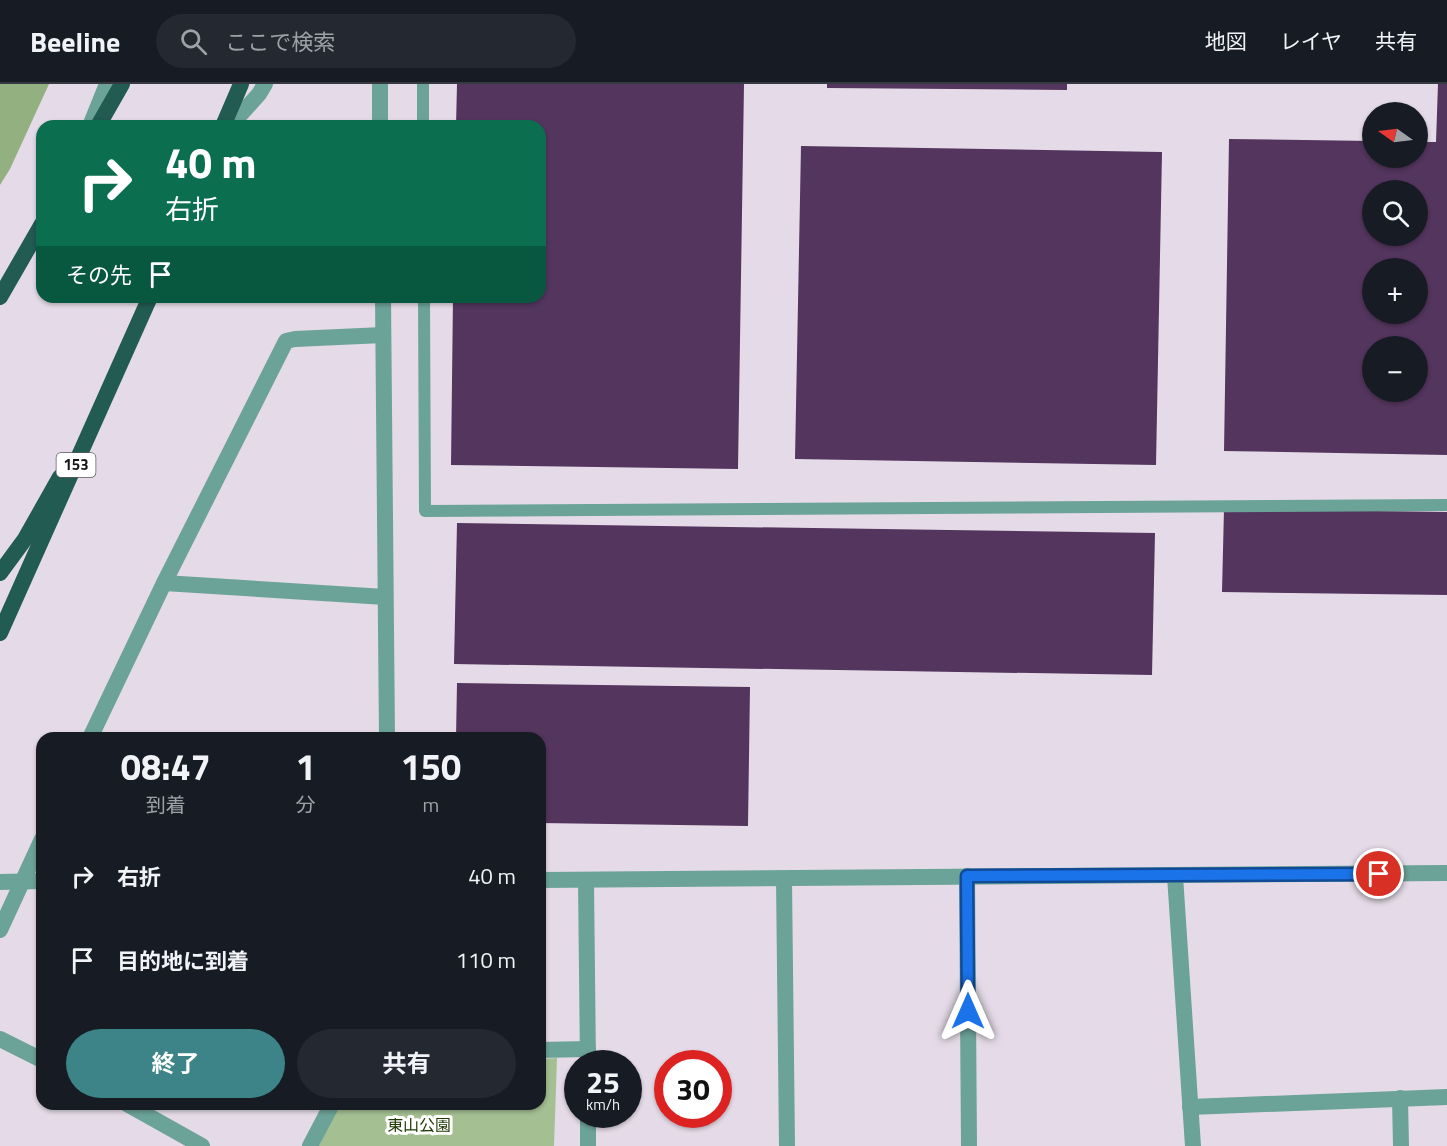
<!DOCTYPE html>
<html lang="ja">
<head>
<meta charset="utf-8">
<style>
  :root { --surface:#171b24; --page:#242831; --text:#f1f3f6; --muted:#9ea1a6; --line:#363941; --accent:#3c8487 }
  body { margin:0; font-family:"Titillium Web","Noto Sans JP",sans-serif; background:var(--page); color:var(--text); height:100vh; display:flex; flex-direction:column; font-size:22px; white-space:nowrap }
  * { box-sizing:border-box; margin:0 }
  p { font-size:20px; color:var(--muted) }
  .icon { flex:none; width:33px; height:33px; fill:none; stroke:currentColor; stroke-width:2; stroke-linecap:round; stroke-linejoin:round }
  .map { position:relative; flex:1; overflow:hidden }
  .details { position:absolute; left:36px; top:648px; width:510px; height:378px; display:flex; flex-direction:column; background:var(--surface); border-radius:18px; box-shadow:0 2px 4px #0004 }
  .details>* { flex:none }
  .top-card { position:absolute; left:36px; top:36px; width:510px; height:183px; border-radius:18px; box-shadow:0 2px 4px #0004; background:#0b6e4f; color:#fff; overflow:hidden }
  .needle { width:39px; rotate:284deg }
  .controls { position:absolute; left:1362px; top:18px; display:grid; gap:12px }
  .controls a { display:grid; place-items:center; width:66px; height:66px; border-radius:50%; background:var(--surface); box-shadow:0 2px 4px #0004; font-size:30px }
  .speed { position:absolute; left:564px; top:966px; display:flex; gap:12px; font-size:30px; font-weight:700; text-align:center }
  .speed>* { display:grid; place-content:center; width:78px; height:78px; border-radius:50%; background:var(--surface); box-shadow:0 2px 4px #0004; line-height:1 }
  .speed small { font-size:15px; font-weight:400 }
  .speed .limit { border:9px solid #d22; background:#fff; color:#111 }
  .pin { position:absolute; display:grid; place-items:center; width:51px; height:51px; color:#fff; margin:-26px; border:3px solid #fff; border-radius:50%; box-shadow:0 2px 6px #0007 }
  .me { position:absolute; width:66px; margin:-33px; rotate:0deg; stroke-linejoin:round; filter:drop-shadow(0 0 4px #0008) }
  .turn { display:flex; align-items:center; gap:21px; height:126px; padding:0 30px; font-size:27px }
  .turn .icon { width:78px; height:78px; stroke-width:2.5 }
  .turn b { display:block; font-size:42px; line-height:51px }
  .then { display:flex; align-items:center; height:57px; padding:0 30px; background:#0003; gap:12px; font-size:22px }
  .eta { display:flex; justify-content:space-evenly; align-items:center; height:102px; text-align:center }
  .eta b { font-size:36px; font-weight:700; line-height:42px }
  .cta { display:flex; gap:12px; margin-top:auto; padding:12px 30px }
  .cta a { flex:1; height:69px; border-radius:36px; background:var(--accent); color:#fff; font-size:24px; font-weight:700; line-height:69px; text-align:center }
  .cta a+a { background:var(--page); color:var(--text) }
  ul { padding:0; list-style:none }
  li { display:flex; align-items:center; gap:18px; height:84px; padding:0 30px }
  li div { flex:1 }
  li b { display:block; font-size:22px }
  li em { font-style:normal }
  header { display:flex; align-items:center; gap:36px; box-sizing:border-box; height:84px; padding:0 30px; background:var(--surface); border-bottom:2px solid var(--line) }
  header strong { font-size:28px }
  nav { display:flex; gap:33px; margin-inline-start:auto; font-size:21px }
  .search { width:420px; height:54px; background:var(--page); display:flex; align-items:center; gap:15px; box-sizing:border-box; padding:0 21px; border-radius:33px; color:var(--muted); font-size:22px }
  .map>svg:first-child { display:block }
  .green { fill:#a4bf91 }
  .forest { fill:#93b080 }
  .building { fill:#53355d; fill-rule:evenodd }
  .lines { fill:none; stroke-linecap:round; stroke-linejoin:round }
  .service { stroke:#6ca398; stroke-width:12 }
  .minor { stroke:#6ca398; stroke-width:16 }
  .tertiary { stroke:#6ca398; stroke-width:16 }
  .trunk { stroke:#225b52; stroke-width:16 }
  .route-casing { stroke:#114b97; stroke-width:15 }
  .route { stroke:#1a73e8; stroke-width:10 }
  .labels { text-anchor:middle; stroke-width:6; stroke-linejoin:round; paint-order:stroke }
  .shield { fill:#fff; stroke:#5d5b5e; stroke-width:1.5 }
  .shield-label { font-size:15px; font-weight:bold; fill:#181519 }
  .park-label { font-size:16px; fill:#1c3702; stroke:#fff }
</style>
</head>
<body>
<header>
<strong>Beeline</strong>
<div class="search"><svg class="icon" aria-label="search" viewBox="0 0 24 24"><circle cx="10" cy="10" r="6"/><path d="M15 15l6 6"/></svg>ここで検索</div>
<nav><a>地図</a><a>レイヤ</a><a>共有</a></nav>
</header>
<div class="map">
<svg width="1447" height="1062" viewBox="0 0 1447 1062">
  <rect width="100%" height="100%" fill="#e5dbe8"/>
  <path class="green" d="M557 974 554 1062H319L340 1020H540V975Z"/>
  <path class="forest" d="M0 0H49L10 85 0 101Z"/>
  <g class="building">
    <path d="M457 0H744L738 385 451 381 453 213H540V42H456Z"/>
    <path d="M827 0H1067V6L827 4Z"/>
    <path d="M1438 0H1447V371L1224 367 1229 55 1372 57V74H1418V58H1436ZM1372 106H1418V152H1372ZM1372 184H1418V230H1372ZM1372 262H1418V308H1372Z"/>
    <path d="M801 62 1162 68 1156 381 795 375Z"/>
    <path d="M1224 425 1447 428V511L1222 508Z"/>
    <path d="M457 439 1155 449 1152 591 454 580Z"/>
    <path d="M457 599 750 603 748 742 540 739V654H456Z"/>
  </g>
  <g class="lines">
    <g class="service">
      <path d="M423 0V42"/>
      <path d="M424 213 425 427 1447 421"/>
    </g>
    <g class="minor">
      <path d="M380 0V42"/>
      <path d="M90 42 107 0"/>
      <path d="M230 42 259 10 265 0"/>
      <path d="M383 213 387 654"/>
      <path d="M164 499 385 513"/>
      <path d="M90 654 164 499 286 257 295 255 383 251"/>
      <path d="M967 792 969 1062"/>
      <path d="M1175 792 1193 1062"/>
      <path d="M784 795 787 1062"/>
      <path d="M586 797 588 980"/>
      <path d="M0 846 42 755"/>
      <path d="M0 955 42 976"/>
      <path d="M540 966 588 965"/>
      <path d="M1400 1014 1401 1062"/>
      <path d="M127 1020 202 1062"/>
      <path d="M1190 1023 1447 1013"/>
      <path d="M310 1062 332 1020"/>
      <path d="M588 1062V1030"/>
    </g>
    <g class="tertiary">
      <path d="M540 796 1447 789"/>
      <path d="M0 798 42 797"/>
    </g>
    <g class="trunk">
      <path d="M98 42 122 0"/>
      <path d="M223 42 241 0"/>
      <path d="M0 213 42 140"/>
      <path d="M0 489 25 455 60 393"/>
      <path d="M0 549 150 213"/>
    </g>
  </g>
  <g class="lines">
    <defs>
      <path id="route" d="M968 927 967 792 1379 790"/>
    </defs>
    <use href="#route" class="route-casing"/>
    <use href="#route" class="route"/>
  </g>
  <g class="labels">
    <rect class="shield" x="56.5" y="369" width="39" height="24" rx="4.5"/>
    <g class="shield-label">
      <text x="76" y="386">153</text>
    </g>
    <g class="park-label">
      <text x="419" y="1047">東山公園</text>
    </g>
  </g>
</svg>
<div class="controls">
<a><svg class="needle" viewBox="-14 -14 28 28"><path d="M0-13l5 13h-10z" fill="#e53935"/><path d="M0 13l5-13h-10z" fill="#9ea1a6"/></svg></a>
<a><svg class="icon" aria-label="search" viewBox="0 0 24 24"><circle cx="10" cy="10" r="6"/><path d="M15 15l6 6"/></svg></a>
<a>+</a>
<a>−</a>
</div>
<div class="speed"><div>25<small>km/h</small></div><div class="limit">30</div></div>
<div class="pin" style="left:1379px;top:790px;background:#d93025"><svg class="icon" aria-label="arrive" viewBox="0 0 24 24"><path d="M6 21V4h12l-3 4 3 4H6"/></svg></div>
<svg class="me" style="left:968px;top:927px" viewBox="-20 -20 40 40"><path d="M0-17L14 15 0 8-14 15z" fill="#1a73e8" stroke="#fff" stroke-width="4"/></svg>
<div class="top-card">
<div class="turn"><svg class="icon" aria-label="right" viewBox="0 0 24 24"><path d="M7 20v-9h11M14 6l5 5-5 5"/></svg><div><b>40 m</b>右折</div></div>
<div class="then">その先<svg class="icon" aria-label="arrive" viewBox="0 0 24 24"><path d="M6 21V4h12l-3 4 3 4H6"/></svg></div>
</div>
<section class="details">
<div class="eta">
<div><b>08:47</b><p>到着</p></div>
<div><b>1</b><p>分</p></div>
<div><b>150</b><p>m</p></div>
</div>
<ul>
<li><svg class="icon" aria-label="right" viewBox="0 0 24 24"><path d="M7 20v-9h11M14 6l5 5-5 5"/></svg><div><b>右折</b></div><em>40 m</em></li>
<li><svg class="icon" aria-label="arrive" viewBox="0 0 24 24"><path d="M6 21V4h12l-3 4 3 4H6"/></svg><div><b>目的地に到着</b></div><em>110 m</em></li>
</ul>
<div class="cta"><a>終了</a><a>共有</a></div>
</section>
</div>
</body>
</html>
